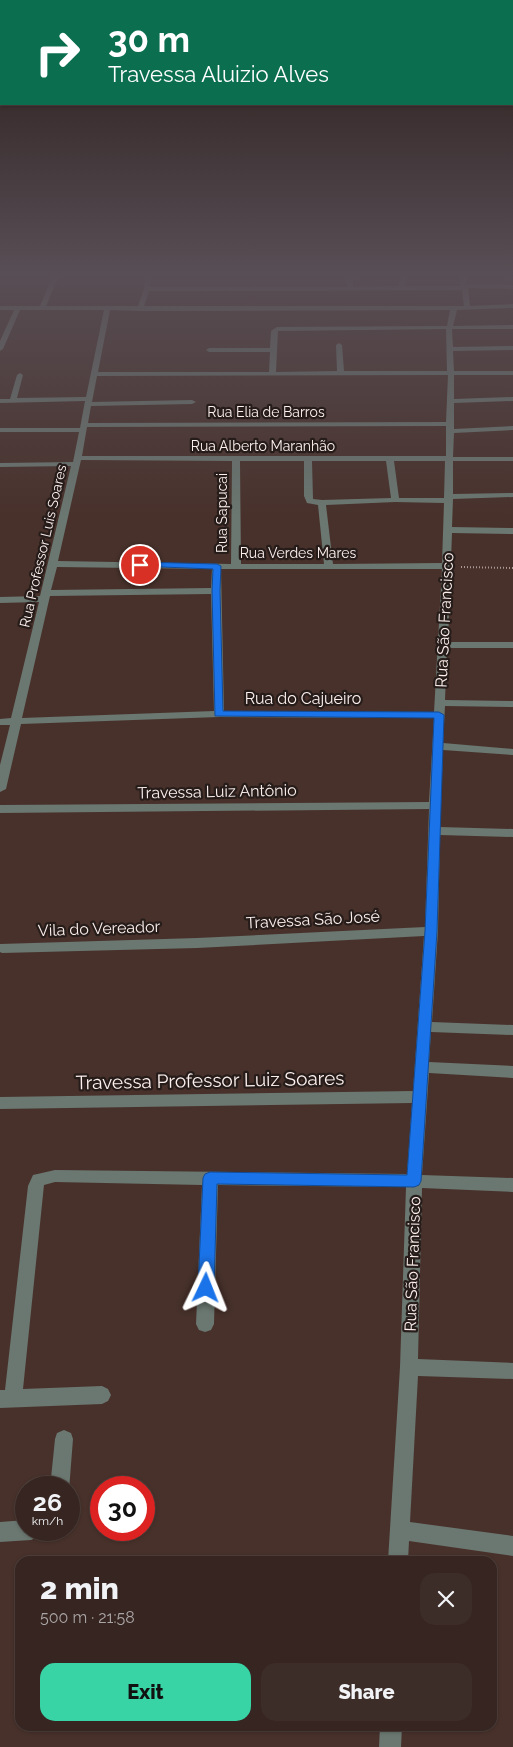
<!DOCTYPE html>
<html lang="en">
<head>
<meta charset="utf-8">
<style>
  :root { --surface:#362520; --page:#3d2d29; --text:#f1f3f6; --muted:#aaa5a5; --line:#50423e; --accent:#39d4a5 }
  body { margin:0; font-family:Raleway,sans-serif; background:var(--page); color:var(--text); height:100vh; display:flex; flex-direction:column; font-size:19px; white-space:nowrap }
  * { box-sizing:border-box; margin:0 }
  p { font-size:16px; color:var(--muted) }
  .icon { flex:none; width:28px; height:28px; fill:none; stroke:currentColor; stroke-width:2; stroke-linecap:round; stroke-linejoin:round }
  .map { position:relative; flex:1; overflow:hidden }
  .sheet { position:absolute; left:15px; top:1556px; width:482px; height:175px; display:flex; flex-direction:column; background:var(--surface); border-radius:15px; box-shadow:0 1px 4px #0004,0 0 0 1px var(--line) }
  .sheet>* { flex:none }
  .guide { position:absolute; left:0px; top:0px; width:514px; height:105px; box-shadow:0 1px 4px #0004,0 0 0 1px var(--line); background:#0b6e4f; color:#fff; overflow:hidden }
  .speed { position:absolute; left:15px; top:1476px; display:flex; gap:10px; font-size:25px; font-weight:700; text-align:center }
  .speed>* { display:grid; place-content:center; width:65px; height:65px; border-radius:50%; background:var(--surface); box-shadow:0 1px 4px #0004,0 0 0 1px var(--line); line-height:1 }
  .speed small { font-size:12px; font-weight:400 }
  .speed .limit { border:8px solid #d22; background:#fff; color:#111 }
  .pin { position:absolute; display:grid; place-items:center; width:42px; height:42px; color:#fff; margin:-21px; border:2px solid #fff; border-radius:50%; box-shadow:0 1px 5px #0007 }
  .me { position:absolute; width:55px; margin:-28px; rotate:2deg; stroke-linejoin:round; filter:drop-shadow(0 0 4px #0008) }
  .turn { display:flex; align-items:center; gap:18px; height:105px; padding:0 25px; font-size:22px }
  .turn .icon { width:65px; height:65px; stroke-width:2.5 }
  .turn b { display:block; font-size:35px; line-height:42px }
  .round { display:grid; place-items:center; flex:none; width:52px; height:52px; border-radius:15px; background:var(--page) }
  .head { display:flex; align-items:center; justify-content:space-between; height:85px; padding:0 25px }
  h1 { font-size:30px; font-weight:800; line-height:38px }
  .cta { display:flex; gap:10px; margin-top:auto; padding:10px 25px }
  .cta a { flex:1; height:58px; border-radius:15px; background:var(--accent); color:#111; font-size:20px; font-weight:800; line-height:58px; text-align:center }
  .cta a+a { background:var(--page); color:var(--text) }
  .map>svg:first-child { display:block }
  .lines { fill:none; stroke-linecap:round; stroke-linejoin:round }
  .path { stroke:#aa9994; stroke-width:2; stroke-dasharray:1 2; stroke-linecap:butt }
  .minor { fill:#6b7771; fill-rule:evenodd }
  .route { fill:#1a73e8; stroke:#114b97 }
  .labels { text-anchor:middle; stroke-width:4.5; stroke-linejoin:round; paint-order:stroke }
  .far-street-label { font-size:14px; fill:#fdf0ed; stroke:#261c19 }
  .street-label { font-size:16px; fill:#fdf0ed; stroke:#261c19 }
  .near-street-label { font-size:19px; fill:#fdf0ed; stroke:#261c19 }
</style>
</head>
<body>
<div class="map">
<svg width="513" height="1747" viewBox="0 0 513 1747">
  <rect width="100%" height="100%" fill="#48312b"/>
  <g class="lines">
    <path class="path" d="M461 567 513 568"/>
    <g class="minor">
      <path d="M54 273H60L46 306H138L144 289 146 273H152L150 287H347L346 273H352L353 287 399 286 402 273H408L405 286H460V273H466L467 284 513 285V289L468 288 470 306 513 304V308L457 310 453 326 513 325V329H452L453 347 513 346V350L453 351 454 371H513V375H454V399L513 397V401L454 403V429L513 426V430L454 433 453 457H513V461H453V494L513 493V497L453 499 452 527 513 528V534L452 533 448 642H513V648H447L445 700 513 701V707L445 706 443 743 513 749V755L443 750 440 827 513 829V837L440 835 438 931 432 1022 513 1025V1035L431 1032 429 1062 513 1066V1078L429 1073 422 1175 513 1178V1192L422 1188 418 1359 513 1363V1379L418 1376 410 1522 513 1536V1556L409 1541 408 1561H388L400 1367 406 1187 218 1185 214 1324 211 1330 205 1332 199 1330 196 1324 202 1185 55 1182 44 1185 23 1389 102 1386 108 1389 111 1395 108 1401 102 1404 0 1408V1390H5L28 1186 33 1175 55 1170 407 1174 412 1103 0 1109V1097L413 1091 424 936 197 948 2 953 0 952V944L197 938 425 927 429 809 0 813V805L429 802 434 718 219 717 21 724 6 789 0 792V765L10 725H0V719L11 718 39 602 0 603V597L40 596 71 466 0 467V463L73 462 79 432H0V428H80L85 401 0 403V399H10L17 375 20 373 23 375 17 398 86 397 104 310H20L3 349 0 351V341L14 310H0V306H40ZM462 290 464 306H144L149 291ZM110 310 140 311 450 310 447 326 277 327 271 331 270 348H209L206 350 209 352H270L269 372H98ZM446 329 447 371H344L342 345 339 343 336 345 337 371 276 372 278 331ZM448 375 446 422 88 423 91 406 192 404 196 402 192 400 92 402 97 376ZM446 426V456H82L87 427ZM81 460 232 461 231 564 58 561ZM240 461H304V496L307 503 318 505 324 564H241ZM312 461H386L391 498 322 500 313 499ZM394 461H445L444 498H399ZM395 502 444 503 442 563 333 564 326 505ZM57 567 212 569 211 588 51 590ZM221 569H442L434 712 224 711ZM211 594 214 711 22 718 50 596Z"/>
      <path d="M64 1430 71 1433 73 1439 69 1490V1488H50L55 1439 57 1433Z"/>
      <path d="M26 1520V1530H41L38 1537 31 1540 0 1542V1522Z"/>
      <path d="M380 1726H402L401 1747H379Z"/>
    </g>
  </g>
  <linearGradient id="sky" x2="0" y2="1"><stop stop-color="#281b18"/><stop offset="0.53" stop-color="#584e55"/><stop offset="1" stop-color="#584e55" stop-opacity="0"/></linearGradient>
  <rect width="513" height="517" fill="url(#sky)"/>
  <path class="route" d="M140 562 217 564 221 566 220 591 223 711 439 712 444 715 437 931 421 1181 419 1185 414 1187 217 1184 214 1288 212 1292 206 1294 200 1292 198 1288 203 1178 205 1174 210 1172 407 1175 425 931 434 718 215 716 212 591 213 569 137 566V563Z"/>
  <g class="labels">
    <g class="far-street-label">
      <text x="266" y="417">Rua Elia de Barros</text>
      <text x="263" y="451">Rua Alberto Maranhão</text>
      <text transform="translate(222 513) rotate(-90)" y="5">Rua Sapucai</text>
      <text transform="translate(43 546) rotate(-77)" y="5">Rua Professor Luis Soares</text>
      <text x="298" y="558">Rua Verdes Mares</text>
    </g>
    <g class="street-label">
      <text transform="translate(444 620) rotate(-87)" y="6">Rua São Francisco</text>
      <text x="303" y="704">Rua do Cajueiro</text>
      <text transform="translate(217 791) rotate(-1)" y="6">Travessa Luiz Antônio</text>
      <text transform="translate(313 919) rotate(-3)" y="6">Travessa São José</text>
      <text transform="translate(99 928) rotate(-2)" y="6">Vila do Vereador</text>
      <text transform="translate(412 1264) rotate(-88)" y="6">Rua São Francisco</text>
    </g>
    <g class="near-street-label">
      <text transform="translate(210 1080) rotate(-1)" y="7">Travessa Professor Luiz Soares</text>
    </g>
  </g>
</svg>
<div class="speed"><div>26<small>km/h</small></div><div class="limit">30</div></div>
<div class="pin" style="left:140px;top:565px;background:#d93025"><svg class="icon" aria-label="arrive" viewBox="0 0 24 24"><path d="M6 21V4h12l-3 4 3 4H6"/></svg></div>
<svg class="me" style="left:206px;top:1288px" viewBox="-20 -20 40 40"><path d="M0-17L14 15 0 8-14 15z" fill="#1a73e8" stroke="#fff" stroke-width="4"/></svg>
<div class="guide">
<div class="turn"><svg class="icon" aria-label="right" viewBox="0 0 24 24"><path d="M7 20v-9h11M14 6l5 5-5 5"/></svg><div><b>30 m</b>Travessa Aluizio Alves</div></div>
</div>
<section class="sheet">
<div class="head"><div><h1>2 min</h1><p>500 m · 21:58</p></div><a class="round"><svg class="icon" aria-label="close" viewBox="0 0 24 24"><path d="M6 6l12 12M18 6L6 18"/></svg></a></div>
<div class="cta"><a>Exit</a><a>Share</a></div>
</section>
</div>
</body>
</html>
